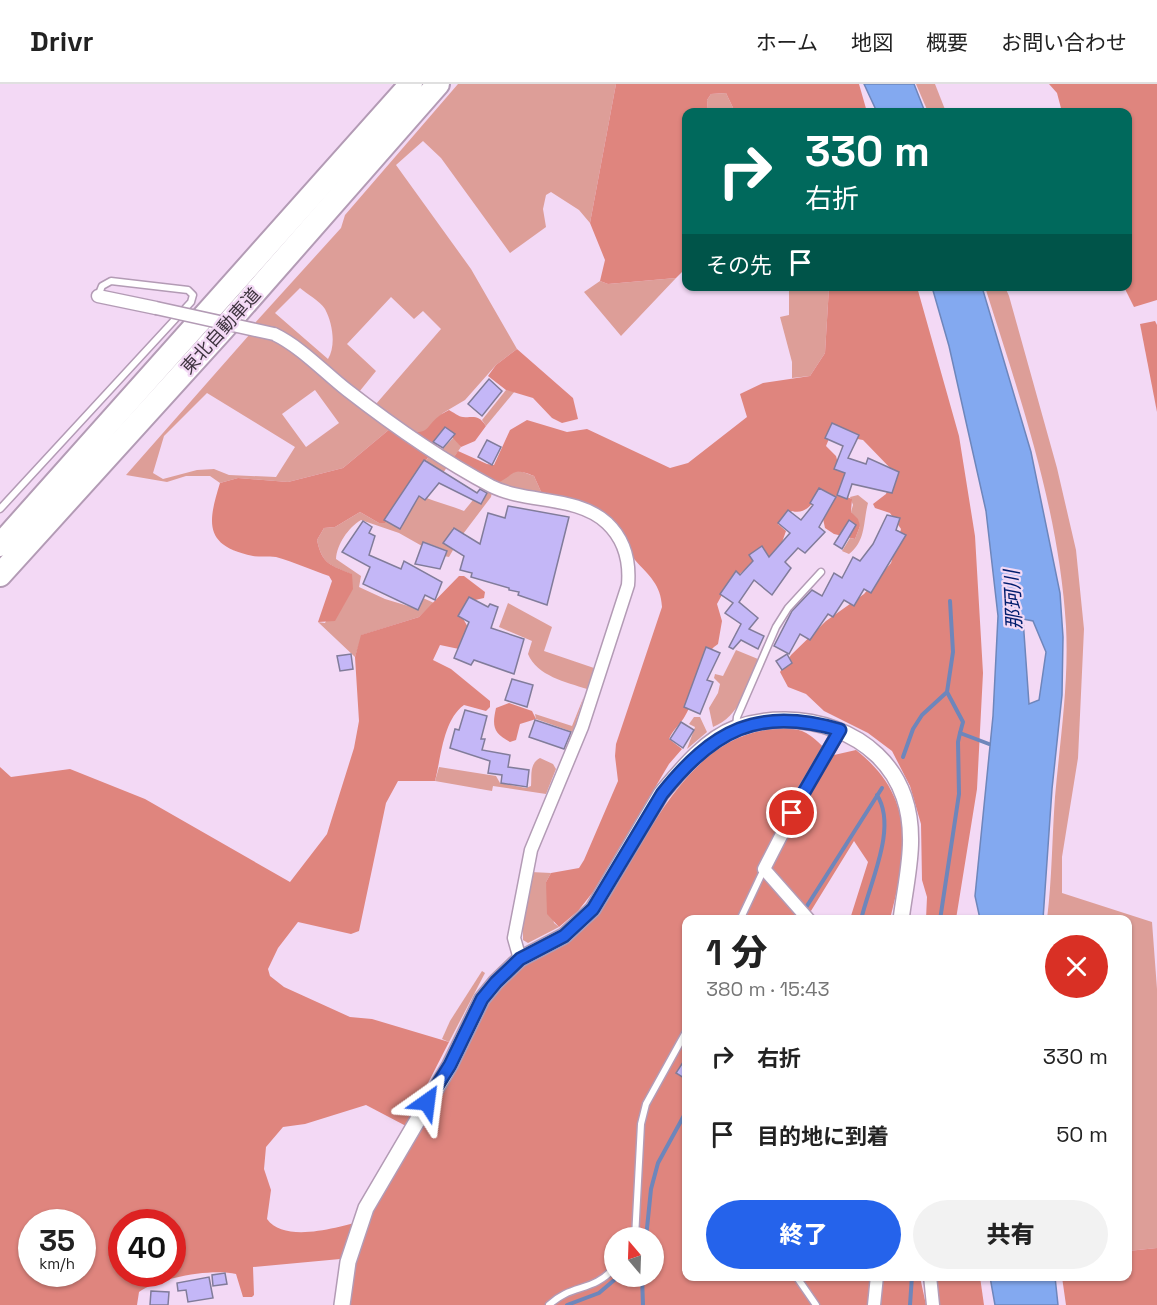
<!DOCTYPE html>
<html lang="ja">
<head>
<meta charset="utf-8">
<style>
  :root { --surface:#fff; --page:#f2f2f2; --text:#222; --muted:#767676; --line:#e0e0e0; --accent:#2563eb }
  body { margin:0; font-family:"Space Grotesk","Noto Sans JP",sans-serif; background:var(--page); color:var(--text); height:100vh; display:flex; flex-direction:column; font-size:22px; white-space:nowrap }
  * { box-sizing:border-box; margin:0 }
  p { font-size:20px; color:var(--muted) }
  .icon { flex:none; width:33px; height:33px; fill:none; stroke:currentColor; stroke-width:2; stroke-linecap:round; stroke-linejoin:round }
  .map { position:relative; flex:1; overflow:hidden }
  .side { position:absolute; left:682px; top:831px; width:450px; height:366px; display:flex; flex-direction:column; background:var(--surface); border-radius:12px; box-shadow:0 2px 4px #0004 }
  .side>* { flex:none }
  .banner { position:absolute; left:682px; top:24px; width:450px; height:183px; border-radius:12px; box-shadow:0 2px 4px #0004; background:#00695c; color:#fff; overflow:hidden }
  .needle { width:39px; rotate:341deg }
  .controls { position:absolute; left:604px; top:1143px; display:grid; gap:12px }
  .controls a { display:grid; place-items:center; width:60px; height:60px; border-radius:50%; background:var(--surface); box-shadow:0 2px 4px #0004; font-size:30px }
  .speed { position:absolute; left:18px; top:1125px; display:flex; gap:12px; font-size:30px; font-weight:700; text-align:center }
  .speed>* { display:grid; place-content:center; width:78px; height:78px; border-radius:50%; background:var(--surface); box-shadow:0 2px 4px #0004; line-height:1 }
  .speed small { font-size:15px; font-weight:400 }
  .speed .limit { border:9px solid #d22; background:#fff; color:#111 }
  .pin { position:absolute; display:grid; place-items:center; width:51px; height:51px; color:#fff; margin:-26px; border:3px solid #fff; border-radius:50%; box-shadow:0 2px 6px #0007 }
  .me { position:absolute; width:66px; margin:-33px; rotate:31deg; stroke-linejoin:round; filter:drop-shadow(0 0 4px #0008) }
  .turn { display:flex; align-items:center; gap:21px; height:126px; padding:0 24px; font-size:27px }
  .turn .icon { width:78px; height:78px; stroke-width:2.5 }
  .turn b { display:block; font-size:42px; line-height:51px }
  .then { display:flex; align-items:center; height:57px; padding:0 24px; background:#0003; gap:12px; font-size:22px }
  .round { display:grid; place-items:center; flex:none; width:63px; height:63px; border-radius:32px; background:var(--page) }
  .summary { display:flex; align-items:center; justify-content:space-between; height:102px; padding:0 24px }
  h1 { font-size:36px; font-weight:800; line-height:45px }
  .action { display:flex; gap:12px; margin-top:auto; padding:12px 24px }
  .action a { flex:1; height:69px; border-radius:36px; background:var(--accent); color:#fff; font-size:24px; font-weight:800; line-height:69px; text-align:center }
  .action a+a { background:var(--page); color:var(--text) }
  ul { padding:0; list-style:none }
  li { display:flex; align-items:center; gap:18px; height:78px; padding:0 24px }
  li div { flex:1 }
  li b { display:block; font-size:22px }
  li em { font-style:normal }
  header { display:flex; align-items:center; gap:36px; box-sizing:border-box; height:84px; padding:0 30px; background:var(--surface); border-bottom:2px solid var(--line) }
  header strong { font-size:28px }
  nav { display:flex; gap:33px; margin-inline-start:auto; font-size:21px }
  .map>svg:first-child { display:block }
  .green { fill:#dd9e98; fill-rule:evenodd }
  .forest { fill:#df857e; fill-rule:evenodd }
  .water { fill:#83a9f0; stroke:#6e86bb; stroke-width:1.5; fill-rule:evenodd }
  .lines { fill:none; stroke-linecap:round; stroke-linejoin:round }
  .stream { stroke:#6e86bb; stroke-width:4 }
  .building { fill:#c4b7f7; stroke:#817c9a; stroke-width:1.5 }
  .service-casing { stroke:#b39bb5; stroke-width:9 }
  .minor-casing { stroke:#b39bb5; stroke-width:15 }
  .tertiary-casing { stroke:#b39bb5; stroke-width:18 }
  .motorway-casing { stroke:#b39bb5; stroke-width:26 }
  .service { stroke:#fff; stroke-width:6 }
  .minor { stroke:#fff; stroke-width:12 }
  .tertiary { stroke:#fff; stroke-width:15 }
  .motorway { stroke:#fff; stroke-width:22 }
  .minor-bridge-casing { stroke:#b39bb5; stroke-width:15; stroke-linecap:butt }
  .minor-bridge { stroke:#fff; stroke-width:12 }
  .route-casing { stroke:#184099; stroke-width:15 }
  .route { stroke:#2563eb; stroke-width:10 }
  .labels { text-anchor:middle; stroke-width:4.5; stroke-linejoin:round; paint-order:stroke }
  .street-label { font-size:18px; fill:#3e343f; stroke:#f3d9f5 }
  .water-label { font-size:20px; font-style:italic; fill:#001d6d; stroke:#f3d9f5 }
</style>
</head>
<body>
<header>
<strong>Drivr</strong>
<nav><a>ホーム</a><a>地図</a><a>概要</a><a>お問い合わせ</a></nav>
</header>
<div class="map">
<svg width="1157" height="1221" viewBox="0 0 1157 1221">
  <rect width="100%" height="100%" fill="#f3d9f5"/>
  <g class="green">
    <path d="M458 0H616L590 139 579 126 551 108 546 111 543 125 546 143 510 169 441 74 423 57 396 81 471 185 517 265 496 281 465 316 443 329 426 347 417 350 254 240 341 144 345 131ZM300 204C307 210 320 217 325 225 333 240 336 262 328 275L275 229ZM391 213 414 235 423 227 441 245 376 320 359 308 376 287 347 260Z"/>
    <path d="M916 0H935L946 28H928Z"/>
    <path d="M726 9 735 28H708L707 16 711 10Z"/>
    <path d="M676 194 621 252 584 208 600 197 608 200Z"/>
    <path d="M789 203H829L825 269 810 292 792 294V278L780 233 789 231Z"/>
    <path d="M985 203H1005L1009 212 1057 384 1076 466 1084 545 1078 674 1062 773V809L1152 838 1157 905V1164L1128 1167V836L1047 835C1052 795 1052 754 1055 713 1060 656 1069 600 1066 542 1059 425 1020 313 985 203Z"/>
    <path d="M250 250 276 256 391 344 343 384 288 398 238 394 220 399 210 392H186L167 398 126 391ZM315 306 339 339 306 363 282 330ZM207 309 295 363 276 393 229 391 214 385 197 386 163 395 153 389 164 352Z"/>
    <path d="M506 306 515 307 486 342 482 336Z"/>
    <path d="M454 353 461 363 443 389 426 377 435 362 441 367Z"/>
    <path d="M520 387 534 392 543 412 498 399 509 389Z"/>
    <path d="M408 405C425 416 445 419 464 427L473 416 481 420 489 405 492 408 491 413 463 450 453 444 444 459 453 466 449 473 444 472 446 466 424 458 422 462 399 449 361 436C348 444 337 460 336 475L361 492 359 503 385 515 418 525 423 514 434 519 419 533 362 551 355 573 318 538 325 539 351 490C330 481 322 480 317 456L324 444 335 443 360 428 379 439Z"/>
    <path d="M858 411 868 419C863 438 866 457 849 470L842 467 850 454 855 455 860 442 851 428 853 421 850 413Z"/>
    <path d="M508 519 552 543 544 567 594 584 587 605C566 598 537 592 528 570L532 557 499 543Z"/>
    <path d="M736 566 758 575C750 600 739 633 713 643L709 624 718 609 720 600 714 594 715 590 723 592Z"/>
    <path d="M584 612 573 648 536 635 535 630 572 642Z"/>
    <path d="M694 633H700L707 648 687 665 695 643 689 640Z"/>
    <path d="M540 674 553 680 556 685 546 710 493 702 492 707 435 697 439 683 496 692 500 699 526 704 531 702C532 691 529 680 540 674Z"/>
    <path d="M531 788 551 789 546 798 554 839 559 843 528 859 523 856V842Z"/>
    <path d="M482 887 485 889 449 958 442 955 450 937Z"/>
  </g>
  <g class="forest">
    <path d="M616 0H859L867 28H735L726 9 711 10 707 16 708 28H687L684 186 676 194 608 200 600 197 605 176 590 139Z"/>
    <path d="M1049 0H1157V216L1134 223 1124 203 1128 202V28H1062L1057 9Z"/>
    <path d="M829 203H917L959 352 975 452 983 589 977 705 956 835H926L927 813 922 796 921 740 910 702 892 667 868 649 824 627 806 610 788 603 780 588 791 571 826 537 864 510 891 479 901 445 890 429 875 424 873 420 886 410 894 388 863 356 831 350 826 362 836 372 840 386 851 389 844 412 852 415 851 428 858 435 860 442 855 455 834 450 825 444 818 411C812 420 805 431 792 427L778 440 786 447 780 464 772 473C746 480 729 496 717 520L722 537 718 560C695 575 699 610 685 632 680 641 673 645 669 655L682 665 669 680 593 808 578 827 559 843 547 830 546 798 551 789 579 784 584 776 618 697 615 672 616 660 662 523C661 500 649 492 635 476 629 469 628 459 622 451 600 418 579 419 543 412L534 392C512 383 515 390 498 399L452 376 458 367 487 380 494 381 510 346 527 336 567 348 587 345 670 384 688 379 747 333 740 310 763 299 810 292 825 269Z"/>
    <path d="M1155 237 1157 241V328L1140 240Z"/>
    <path d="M517 265 573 314 578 335 562 339 552 334 533 314 506 306 488 292 496 281Z"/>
    <path d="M449 326C453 328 459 333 463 333 474 334 478 330 486 342L475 357 461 363 446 346 385 439H379L360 428 335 443 324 444 317 456C322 480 330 481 352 490L353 505 335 537 318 538 332 497 329 492C312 486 294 478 276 473 268 472 260 473 253 472 203 462 208 438 220 399L238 394 288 398 343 384 391 344C440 355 417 342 449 326Z"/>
    <path d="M459 492H464L485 508 484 514 466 518 461 531 469 545 459 565 440 561 433 576 451 585 490 617V623L486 627 464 621C443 636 441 674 435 697H398L386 719 359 847 351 850 298 838 278 864 268 885 270 892 284 903 350 933 372 935 449 958 406 1042 366 1021 305 1040 283 1043 266 1063 264 1085 271 1106 267 1135C285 1160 339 1143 365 1136 393 1087 420 1038 447 989 466 955 484 919 510 890 530 867 582 849 599 827 644 765 681 659 766 646 777 644 791 643 802 647 815 652 822 664 834 671L856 666C917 714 907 769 890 835H850L868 778 854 757 806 835 687 836V1192L920 1193 926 1221H347L351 1174 253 1183 254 1211 252 1213H243L236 1190C212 1184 158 1194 139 1208L137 1221H0V683L11 693 70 685 145 715 290 798 327 750 354 664 359 637 355 573 361 551 419 533ZM32 1138H82V1190H32ZM122 1138H172V1190H122ZM615 1154H654V1192H615Z"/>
    <path d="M509 619 532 627 536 635 520 640 516 656 510 658C493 649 492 642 496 624Z"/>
    <path d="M1157 1164V1221H1066L1062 1193 1128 1192V1167Z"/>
    <path d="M935 1193H980L984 1221H937Z"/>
  </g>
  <g class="water">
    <path d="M864 0H914L925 28H877Z"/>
    <path d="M932 203H982L1031 368 1060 509 1063 553 1062 611 1052 705 1043 835H980L975 812 993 632 998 532 986 427 949 262ZM1023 535 1033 537 1046 568 1039 616 1029 620Z"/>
    <path d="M990 1193H1055L1058 1221H995Z"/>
  </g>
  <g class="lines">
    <g class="stream">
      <path d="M950 517 953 568 947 608 963 638 960 649 989 660"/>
      <path d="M903 673 913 645 922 631 947 608"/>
      <path d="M798 836 882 704"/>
      <path d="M861 836C869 800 898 744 877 711"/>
      <path d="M940 836 959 710 958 658 960 649"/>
      <path d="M646 1154 651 1105 658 1079 687 1026"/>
      <path d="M642 1192 643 1221"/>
      <path d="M567 1221 599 1209 619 1192"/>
      <path d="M910 1221 912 1192"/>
    </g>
  </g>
  <g class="building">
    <path d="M489 295 502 307 482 332 468 320Z"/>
    <path d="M832 339 859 351 848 374 866 380 868 374 899 388 892 409 852 400 847 415 837 411 845 389 834 385 843 362 825 354Z"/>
    <path d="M445 343 455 350 443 364 433 358Z"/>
    <path d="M487 356 501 363 492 381 478 373Z"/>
    <path d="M424 376 477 409 480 405 487 409 481 420 439 399 425 416 419 412 400 445 384 436Z"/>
    <path d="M819 404 836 413 819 443 825 448 805 469 798 464 785 478 791 484 772 511 754 496 739 518 758 534 749 545 764 552 758 565 741 556 733 565 729 563 741 540 725 529 733 519 720 510 736 487 740 491 753 477 749 471 762 462 769 473 790 449 778 439 788 426 801 436 813 421 810 419Z"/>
    <path d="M508 422 569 433 547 521 518 511 519 508 509 506V504L471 493 472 489 460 486 464 472 443 459 454 444 480 460 488 429 505 434Z"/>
    <path d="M887 431 900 434 896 446 906 451 871 509 864 505 854 522 844 516 833 533 828 530 810 556 800 550 789 570 774 562 792 527 812 506 822 512 834 489 842 494 853 473 860 477 873 460Z"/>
    <path d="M849 436 856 441 842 465 834 460Z"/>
    <path d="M363 437 372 443 369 449 375 452 369 471 401 485 404 477 442 498 435 516 425 511 418 526 363 500 370 483 342 468Z"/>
    <path d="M423 458 447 467 440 485 415 480Z"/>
    <path d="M469 513 488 523 490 520 498 523 491 544 524 555 514 590 474 576 471 581 454 574 469 538 458 532Z"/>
    <path d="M706 563 720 569 707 596 713 598 700 630 684 623Z"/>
    <path d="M351 570 353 585 340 587 337 572Z"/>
    <path d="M787 570 792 579 782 586 776 577Z"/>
    <path d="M512 595 533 601 527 623 505 616Z"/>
    <path d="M465 626 487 632 481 655H485L482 666 510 671 508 683 529 686 527 703 501 699 502 691 488 689 490 677 450 664 455 645 459 646Z"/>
    <path d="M535 636 571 648 564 665 529 653Z"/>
    <path d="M681 638 694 646 683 664 670 655Z"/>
    <path d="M687 972V996L676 989Z"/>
    <path d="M225 1189 227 1200 213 1202 212 1191Z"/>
    <path d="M209 1193 213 1214 188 1218 186 1206 178 1207 177 1199Z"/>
    <path d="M151 1207 169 1208 168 1221H150Z"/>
  </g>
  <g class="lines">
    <defs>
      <g id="service">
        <path d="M0 425 191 218 193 211 188 206 111 197 102 202 98 212"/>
        <path d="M736 642 737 633 776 543 788 524 821 488"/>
        <path d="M740 836 764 785"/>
        <path d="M635 1154 641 1040 646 1020 687 946"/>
        <path d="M796 1192 816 1221"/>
        <path d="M549 1221C572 1199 593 1209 615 1183"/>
      </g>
      <g id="minor">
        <path d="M98 212 156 224"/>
        <path d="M274 250C301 263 324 288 347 306 392 341 440 375 491 402 527 420 577 411 607 439 625 456 630 478 628 501L582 643 531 766 514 854 520 875"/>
        <path d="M809 836 764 785 802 711 840 646"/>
        <path d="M930 1192 933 1221"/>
        <path d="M874 1221 877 1192"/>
      </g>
      <path id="tertiary" d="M342 1221 348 1178 366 1124 450 981 482 915 496 898 520 875 564 852 593 825 661 710C681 686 706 655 736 644 799 622 881 646 904 713 918 753 906 795 901 836"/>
      <g id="motorway">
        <path d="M0 461 411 0"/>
        <path d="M0 491 223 245 438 0"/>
      </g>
    </defs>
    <use href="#service" class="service-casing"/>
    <use href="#minor" class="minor-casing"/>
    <use href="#tertiary" class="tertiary-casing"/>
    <use href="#motorway" class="motorway-casing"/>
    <use href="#service" class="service"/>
    <use href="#minor" class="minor"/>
    <use href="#tertiary" class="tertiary"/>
    <use href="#motorway" class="motorway"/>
    <defs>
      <path id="minor-bridge" d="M156 224 274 250"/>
    </defs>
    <use href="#minor-bridge" class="minor-bridge-casing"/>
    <use href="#minor-bridge" class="minor-bridge"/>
  </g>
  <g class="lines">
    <defs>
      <path id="route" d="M427 1018 450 981 482 915 496 898 520 875 564 852 593 825 662 710C713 646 758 622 840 646L792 729"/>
    </defs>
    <use href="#route" class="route-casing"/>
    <use href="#route" class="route"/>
  </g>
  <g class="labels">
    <g class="street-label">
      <text transform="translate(221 247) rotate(-48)" y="6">東北自動車道</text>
    </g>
    <g class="water-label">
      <text transform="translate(1013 516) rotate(-93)" y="7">那珂川</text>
    </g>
  </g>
</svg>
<div class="controls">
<a><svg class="needle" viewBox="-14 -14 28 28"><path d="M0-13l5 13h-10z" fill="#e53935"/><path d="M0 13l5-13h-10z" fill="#767676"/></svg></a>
</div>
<div class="speed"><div>35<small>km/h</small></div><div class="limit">40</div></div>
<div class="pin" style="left:792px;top:729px;background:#d93025"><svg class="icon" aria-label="arrive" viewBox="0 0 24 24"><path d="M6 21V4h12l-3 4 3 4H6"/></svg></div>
<svg class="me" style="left:427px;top:1018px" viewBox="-20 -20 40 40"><path d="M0-17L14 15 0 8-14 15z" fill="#2563eb" stroke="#fff" stroke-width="4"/></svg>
<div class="banner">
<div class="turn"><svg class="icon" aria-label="right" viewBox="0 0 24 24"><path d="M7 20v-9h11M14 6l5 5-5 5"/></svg><div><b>330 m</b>右折</div></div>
<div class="then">その先<svg class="icon" aria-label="arrive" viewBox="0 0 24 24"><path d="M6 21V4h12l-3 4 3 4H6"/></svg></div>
</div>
<section class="side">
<div class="summary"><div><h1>1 分</h1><p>380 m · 15:43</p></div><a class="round" style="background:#d93025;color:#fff"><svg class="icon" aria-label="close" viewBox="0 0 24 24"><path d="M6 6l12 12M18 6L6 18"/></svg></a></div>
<ul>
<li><svg class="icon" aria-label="right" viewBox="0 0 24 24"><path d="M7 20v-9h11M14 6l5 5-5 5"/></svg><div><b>右折</b></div><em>330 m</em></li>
<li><svg class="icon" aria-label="arrive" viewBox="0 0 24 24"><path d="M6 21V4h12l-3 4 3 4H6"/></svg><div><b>目的地に到着</b></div><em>50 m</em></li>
</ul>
<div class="action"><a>終了</a><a>共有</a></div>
</section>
</div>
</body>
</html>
